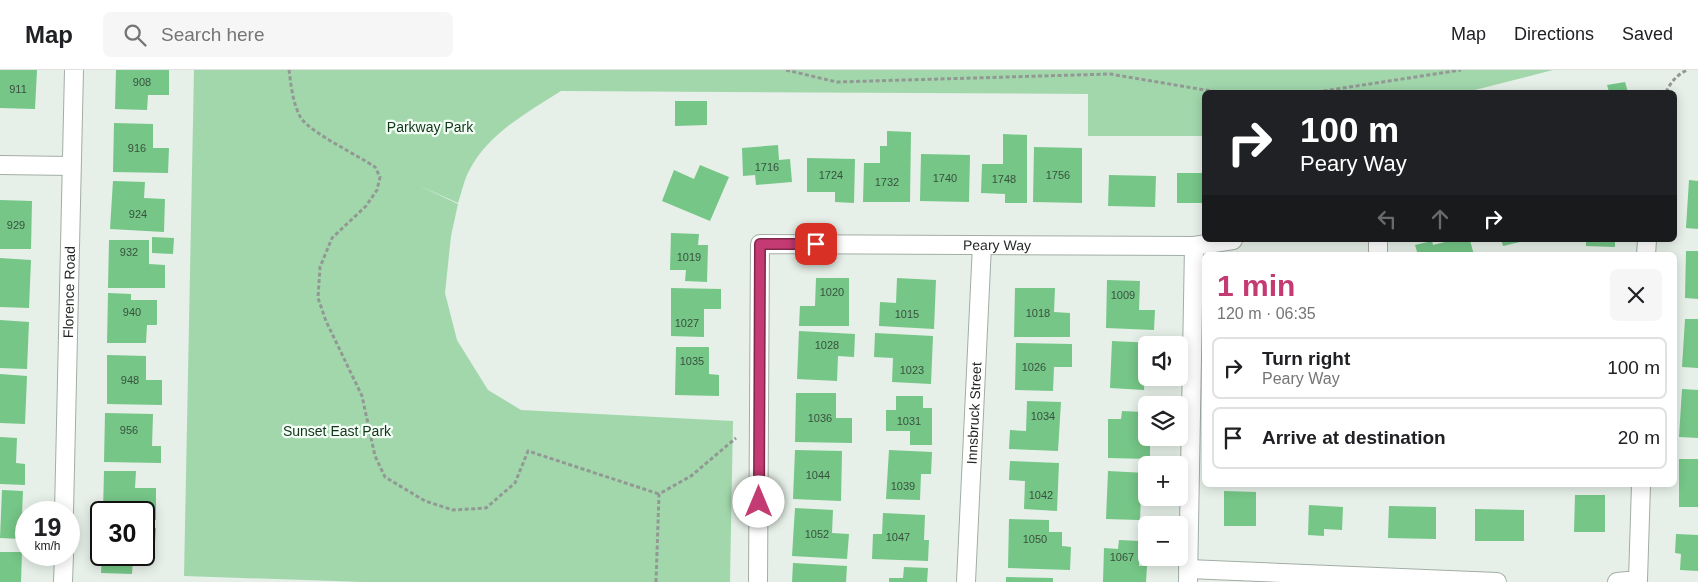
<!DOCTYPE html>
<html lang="en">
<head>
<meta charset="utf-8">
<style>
  :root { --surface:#fff; --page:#f6f6f6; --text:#202124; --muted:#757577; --line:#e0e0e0; --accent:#c43a72 }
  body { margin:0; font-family:Arial,sans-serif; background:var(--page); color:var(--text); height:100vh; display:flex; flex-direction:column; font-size:19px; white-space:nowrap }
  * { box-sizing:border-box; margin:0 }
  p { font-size:16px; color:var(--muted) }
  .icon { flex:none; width:28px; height:28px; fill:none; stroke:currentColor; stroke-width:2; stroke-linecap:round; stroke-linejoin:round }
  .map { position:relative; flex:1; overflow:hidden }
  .panel { position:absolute; left:1202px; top:182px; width:475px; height:235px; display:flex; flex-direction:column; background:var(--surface); border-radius:8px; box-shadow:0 2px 12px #0003 }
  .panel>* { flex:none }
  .banner { position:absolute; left:1202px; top:20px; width:475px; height:152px; border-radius:8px; box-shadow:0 2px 12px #0003; background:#202124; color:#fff; overflow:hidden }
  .buttons { position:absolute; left:1138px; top:266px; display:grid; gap:10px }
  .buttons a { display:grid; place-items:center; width:50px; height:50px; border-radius:8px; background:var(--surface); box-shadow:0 2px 12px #0003; font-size:25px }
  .speed { position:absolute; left:15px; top:431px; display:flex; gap:10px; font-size:25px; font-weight:700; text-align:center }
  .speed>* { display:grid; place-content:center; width:65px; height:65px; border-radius:50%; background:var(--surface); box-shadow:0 2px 12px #0003; line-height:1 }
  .speed small { font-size:12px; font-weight:400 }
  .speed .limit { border:2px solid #111; border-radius:8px; background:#fff; color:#111 }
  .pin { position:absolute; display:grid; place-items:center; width:42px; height:42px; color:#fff; margin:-21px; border-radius:10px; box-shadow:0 2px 8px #0006 }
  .me { position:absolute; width:55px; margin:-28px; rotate:0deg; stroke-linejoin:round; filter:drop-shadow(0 0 4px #0008) }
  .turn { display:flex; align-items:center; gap:18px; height:105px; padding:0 15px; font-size:22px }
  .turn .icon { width:65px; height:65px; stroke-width:2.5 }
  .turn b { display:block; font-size:35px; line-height:42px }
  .lanes { display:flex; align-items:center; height:48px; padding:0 15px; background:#0003; justify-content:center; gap:25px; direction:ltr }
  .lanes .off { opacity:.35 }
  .round { display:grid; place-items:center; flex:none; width:52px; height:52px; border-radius:8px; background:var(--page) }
  .headline { display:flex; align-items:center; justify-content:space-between; height:85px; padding:0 15px }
  h1 { font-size:30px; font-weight:700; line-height:38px; color:var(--accent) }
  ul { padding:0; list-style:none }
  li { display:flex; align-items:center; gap:15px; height:62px; margin:0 10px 8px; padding:0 5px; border:2px solid var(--line); border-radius:8px }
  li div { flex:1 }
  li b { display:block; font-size:19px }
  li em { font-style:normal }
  header { display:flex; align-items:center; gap:30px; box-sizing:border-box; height:70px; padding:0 25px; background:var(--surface); border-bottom:1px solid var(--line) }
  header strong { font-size:24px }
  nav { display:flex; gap:28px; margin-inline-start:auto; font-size:18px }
  .search { width:350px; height:45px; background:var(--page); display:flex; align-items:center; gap:12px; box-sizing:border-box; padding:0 18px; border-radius:8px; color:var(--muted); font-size:19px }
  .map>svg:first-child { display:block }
  .green { fill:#a2d7ac }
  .building { fill:#75c687 }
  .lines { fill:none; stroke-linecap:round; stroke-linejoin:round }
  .street-casing { stroke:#a3ada5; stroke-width:20 }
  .path { stroke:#929994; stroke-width:3; stroke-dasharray:4 2.5; stroke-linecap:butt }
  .street { stroke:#fff; stroke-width:18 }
  .route-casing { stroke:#7f264a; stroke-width:12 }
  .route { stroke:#c43a72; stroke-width:9 }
  .labels { text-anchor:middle; stroke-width:4.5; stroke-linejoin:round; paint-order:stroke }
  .number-label { font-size:11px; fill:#38503e }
  .park-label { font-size:14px; fill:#13351c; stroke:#f3fef5 }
  .street-label { font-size:14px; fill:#242825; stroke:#f3fef5 }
</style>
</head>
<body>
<header>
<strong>Map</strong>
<div class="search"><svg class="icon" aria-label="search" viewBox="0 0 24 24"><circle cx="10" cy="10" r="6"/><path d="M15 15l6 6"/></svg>Search here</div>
<nav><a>Map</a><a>Directions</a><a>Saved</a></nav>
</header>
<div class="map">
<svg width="1698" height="512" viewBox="0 0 1698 512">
  <rect width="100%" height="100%" fill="#e6f0e8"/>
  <path class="green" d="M194 0H1553L1467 22H1205V66H1088V24L561 21C528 42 489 63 470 99 464 109 462 122 458 133L418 115 458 134 451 166 445 223 457 270 488 320 521 340 733 351 730 512H363L184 506Z"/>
  <g class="building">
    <path d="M0 0H37L35 39 0 38Z"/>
    <path d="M116 0H169V25H148L147 40 115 39Z"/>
    <path d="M1625 12 1628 22H1609L1607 15Z"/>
    <path d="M675 31H707V55L675 56Z"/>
    <path d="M114 53 153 54V78H169L168 103 113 102Z"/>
    <path d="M887 61 911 62 910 132H863L864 93H880V76H887Z"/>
    <path d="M1003 64 1027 65V133H1005V124L981 123 982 94H1003Z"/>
    <path d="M778 75 779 90 790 89 792 112 756 115 755 105 743 106 742 78Z"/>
    <path d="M1034 77 1082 78V133L1033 132Z"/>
    <path d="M921 84 970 85 969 132 920 131Z"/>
    <path d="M807 88 855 89 854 133 835 132V122H807Z"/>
    <path d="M700 95 729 107 710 151 662 131 674 100 694 109Z"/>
    <rect x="1177" y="103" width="28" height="30"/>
    <path d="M1109 105 1156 106 1155 137 1108 136Z"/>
    <path d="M1689 110 1698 111V159L1686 158Z"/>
    <path d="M113 111 145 112 144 128 165 129 164 162 110 159Z"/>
    <path d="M0 130 32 131 31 179H0Z"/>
    <path d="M671 163 699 164 698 175H708L707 212 685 211 686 200H670Z"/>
    <path d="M152 167 174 168 173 184 152 183Z"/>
    <path d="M109 170H149V194L165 195V218H108Z"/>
    <path d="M1453 170H1470L1474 185H1418L1415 175 1432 171 1433 175Z"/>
    <path d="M1501 170H1524V171L1503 176Z"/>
    <path d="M1586 170H1615V177L1586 176Z"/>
    <path d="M1686 181H1698V229L1685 228Z"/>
    <path d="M0 188 31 190 29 238 0 237Z"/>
    <path d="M816 208H849V256H799L800 236H815Z"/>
    <path d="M897 208 936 210 934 259 879 256 880 232 896 233Z"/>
    <path d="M1107 210 1140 211 1139 240H1155L1154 260 1106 258Z"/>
    <path d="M671 218 721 219V239H704V267L671 266Z"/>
    <path d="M1015 218H1055L1054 242 1070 243V267H1014Z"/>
    <path d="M108 223 131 224V230H157V255H147L146 273H107Z"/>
    <path d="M1685 249H1698V298L1682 297Z"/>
    <path d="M0 250 29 252 27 299 0 298Z"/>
    <path d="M799 261 855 264 854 287 838 286 837 311 797 309Z"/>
    <path d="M875 263 933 266 931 314 892 312 893 288 874 287Z"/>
    <path d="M1112 271 1155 273 1146 275 1144 320 1110 318Z"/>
    <path d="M1016 273 1072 274V297H1054L1053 321 1015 320Z"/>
    <path d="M676 277H709V304L719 305V326L675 325Z"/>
    <path d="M107 285 146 286V310H162V335L107 334Z"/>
    <path d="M0 304 27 306 25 354 0 353Z"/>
    <path d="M1682 319 1698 320V368L1679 367Z"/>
    <path d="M796 323H836V348H852V373L795 372Z"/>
    <path d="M896 326H923V338H932V375H910V361H886V340H896Z"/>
    <path d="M1027 331 1061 332 1058 381 1009 379 1010 360 1026 361Z"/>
    <path d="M1122 341 1143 342 1142 367 1150 368V389L1108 388V349H1121Z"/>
    <path d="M105 343 153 344 152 376H161V393L104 392Z"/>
    <path d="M0 367 17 368 16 393 25 394V415L0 414Z"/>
    <path d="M795 380 842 381 841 431 793 429Z"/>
    <path d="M889 380 932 382 931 404H921L920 430 886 429Z"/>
    <rect x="1679" y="389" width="19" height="48"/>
    <path d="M1010 391 1059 393 1057 441 1024 439 1025 411 1009 410Z"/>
    <path d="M104 401H136L135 418H156V450H144V442H103Z"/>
    <path d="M1108 401 1146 403V424H1141L1140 450 1106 449Z"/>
    <path d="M2 420 23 421 21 469 0 468Z"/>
    <path d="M1224 421 1256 422V456H1224Z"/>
    <path d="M1575 425H1605V462H1574Z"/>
    <path d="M1309 435 1343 437 1342 460 1324 459V466L1308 465Z"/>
    <path d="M1389 436 1436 437V469L1388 468Z"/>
    <path d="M795 438 833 440 832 463 849 464 847 489 792 486Z"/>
    <path d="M1475 439 1524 440V471H1475Z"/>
    <path d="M883 443 925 445 924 470H929L928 491 872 489 873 464H882Z"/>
    <path d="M1009 449 1049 450V462H1062V476L1071 477 1070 500 1008 498Z"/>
    <path d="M144 457 156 458 154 489 133 488 132 504 101 503 102 485H144Z"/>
    <path d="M1676 464 1698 465V501L1680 500 1681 484 1675 483Z"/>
    <path d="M1119 470 1140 471 1139 496H1147L1146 512H1103L1104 478 1118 479Z"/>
    <path d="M0 482H22L21 512H0Z"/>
    <path d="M793 493 847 496 846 512H792Z"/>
    <path d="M904 497 928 498 927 512H889V508H903Z"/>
    <path d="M1006 507 1053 508V512H1006Z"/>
  </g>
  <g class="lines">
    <defs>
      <g id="street">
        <path d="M0 95 71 96"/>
        <path d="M1378 185V170"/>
        <path d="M1646 185 1647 170"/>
        <path id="s1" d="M64 442 74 0"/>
        <path d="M1188 499 1497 512"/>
        <path d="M63 512 64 485"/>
        <path id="s2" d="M758 512 760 174 1194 176 1233 170"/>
        <path id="s3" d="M966 512 982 175"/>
        <path d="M1188 512 1194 176"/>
        <path d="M1617 512 1638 510 1641 415"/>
      </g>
    </defs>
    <use href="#street" class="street-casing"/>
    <g class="path">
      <path d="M289 0C291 15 293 35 301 48 311 63 359 86 375 97L380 107 377 120 366 136 332 168 320 197 318 228 326 251 362 326 375 386 385 407 425 431 453 440 486 438 515 413 528 381 659 424"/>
      <path d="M786 0 837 12 1110 4 1217 22"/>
      <path d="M1317 22 1461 0"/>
      <path d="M1666 22C1671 12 1677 4 1688 0"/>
      <path d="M656 512 659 424 691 406 736 368"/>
    </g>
    <use href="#street" class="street"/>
  </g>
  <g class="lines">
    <defs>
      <path id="route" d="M759 432 760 174H816"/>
    </defs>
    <use href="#route" class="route-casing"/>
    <use href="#route" class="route"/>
  </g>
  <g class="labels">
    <g class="number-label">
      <text x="142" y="16">908</text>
      <text x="18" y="23">911</text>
      <text x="137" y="82">916</text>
      <text x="767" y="101">1716</text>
      <text x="831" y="109">1724</text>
      <text x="1058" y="109">1756</text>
      <text x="945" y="112">1740</text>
      <text x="1004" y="113">1748</text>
      <text x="887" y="116">1732</text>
      <text x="138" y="148">924</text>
      <text x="16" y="159">929</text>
      <text x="129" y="186">932</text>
      <text x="689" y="191">1019</text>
      <text x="832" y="226">1020</text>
      <text x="1123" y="229">1009</text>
      <text x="132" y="246">940</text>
      <text x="1038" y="247">1018</text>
      <text x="907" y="248">1015</text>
      <text x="687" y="257">1027</text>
      <text x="827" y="279">1028</text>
      <text x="692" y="295">1035</text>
      <text x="1034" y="301">1026</text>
      <text x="912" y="304">1023</text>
      <text x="130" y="314">948</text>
      <text x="1043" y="350">1034</text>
      <text x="820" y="352">1036</text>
      <text x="909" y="355">1031</text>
      <text x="129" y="364">956</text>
      <text x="818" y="409">1044</text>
      <text x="903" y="420">1039</text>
      <text x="1041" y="429">1042</text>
      <text x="817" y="468">1052</text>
      <text x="898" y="471">1047</text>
      <text x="1035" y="473">1050</text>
      <text x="1122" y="491">1067</text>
    </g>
    <g class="park-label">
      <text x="430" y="62">Parkway Park</text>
      <text x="337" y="366">Sunset East Park</text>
    </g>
    <g class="street-label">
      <text dy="5" stroke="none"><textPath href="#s2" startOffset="575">Peary Way</textPath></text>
      <text dy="5" stroke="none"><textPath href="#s1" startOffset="220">Florence Road</textPath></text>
      <text dy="5" stroke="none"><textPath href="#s3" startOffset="169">Innsbruck Street</textPath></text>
    </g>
  </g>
</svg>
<div class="buttons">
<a><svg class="icon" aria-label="sound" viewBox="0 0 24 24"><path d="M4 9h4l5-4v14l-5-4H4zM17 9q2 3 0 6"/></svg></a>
<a><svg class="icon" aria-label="layers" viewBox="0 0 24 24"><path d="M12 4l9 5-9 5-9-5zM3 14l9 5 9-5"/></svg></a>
<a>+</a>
<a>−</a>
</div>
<div class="speed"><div>19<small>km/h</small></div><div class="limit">30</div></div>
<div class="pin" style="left:816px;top:174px;background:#d93025"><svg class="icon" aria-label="arrive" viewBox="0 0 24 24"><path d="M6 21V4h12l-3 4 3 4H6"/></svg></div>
<svg class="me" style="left:759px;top:432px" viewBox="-20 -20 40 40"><circle r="19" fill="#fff"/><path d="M0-13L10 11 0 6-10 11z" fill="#c43a72"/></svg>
<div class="banner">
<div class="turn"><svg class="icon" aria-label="right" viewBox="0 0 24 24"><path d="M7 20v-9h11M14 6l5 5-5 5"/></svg><div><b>100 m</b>Peary Way</div></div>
<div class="lanes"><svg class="icon off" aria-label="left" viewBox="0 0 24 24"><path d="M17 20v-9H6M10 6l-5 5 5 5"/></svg><svg class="icon off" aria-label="ahead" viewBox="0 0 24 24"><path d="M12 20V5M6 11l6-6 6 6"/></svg><svg class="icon" aria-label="right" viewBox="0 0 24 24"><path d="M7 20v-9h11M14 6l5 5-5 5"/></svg></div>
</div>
<section class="panel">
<div class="headline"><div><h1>1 min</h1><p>120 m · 06:35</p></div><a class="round"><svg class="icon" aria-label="close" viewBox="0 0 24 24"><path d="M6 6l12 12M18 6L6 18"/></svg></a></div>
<ul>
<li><svg class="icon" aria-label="right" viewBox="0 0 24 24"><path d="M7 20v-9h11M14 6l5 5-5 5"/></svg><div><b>Turn right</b><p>Peary Way</p></div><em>100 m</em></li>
<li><svg class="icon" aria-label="arrive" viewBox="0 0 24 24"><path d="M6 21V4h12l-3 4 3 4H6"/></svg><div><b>Arrive at destination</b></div><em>20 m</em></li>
</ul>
</section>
</div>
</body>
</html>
